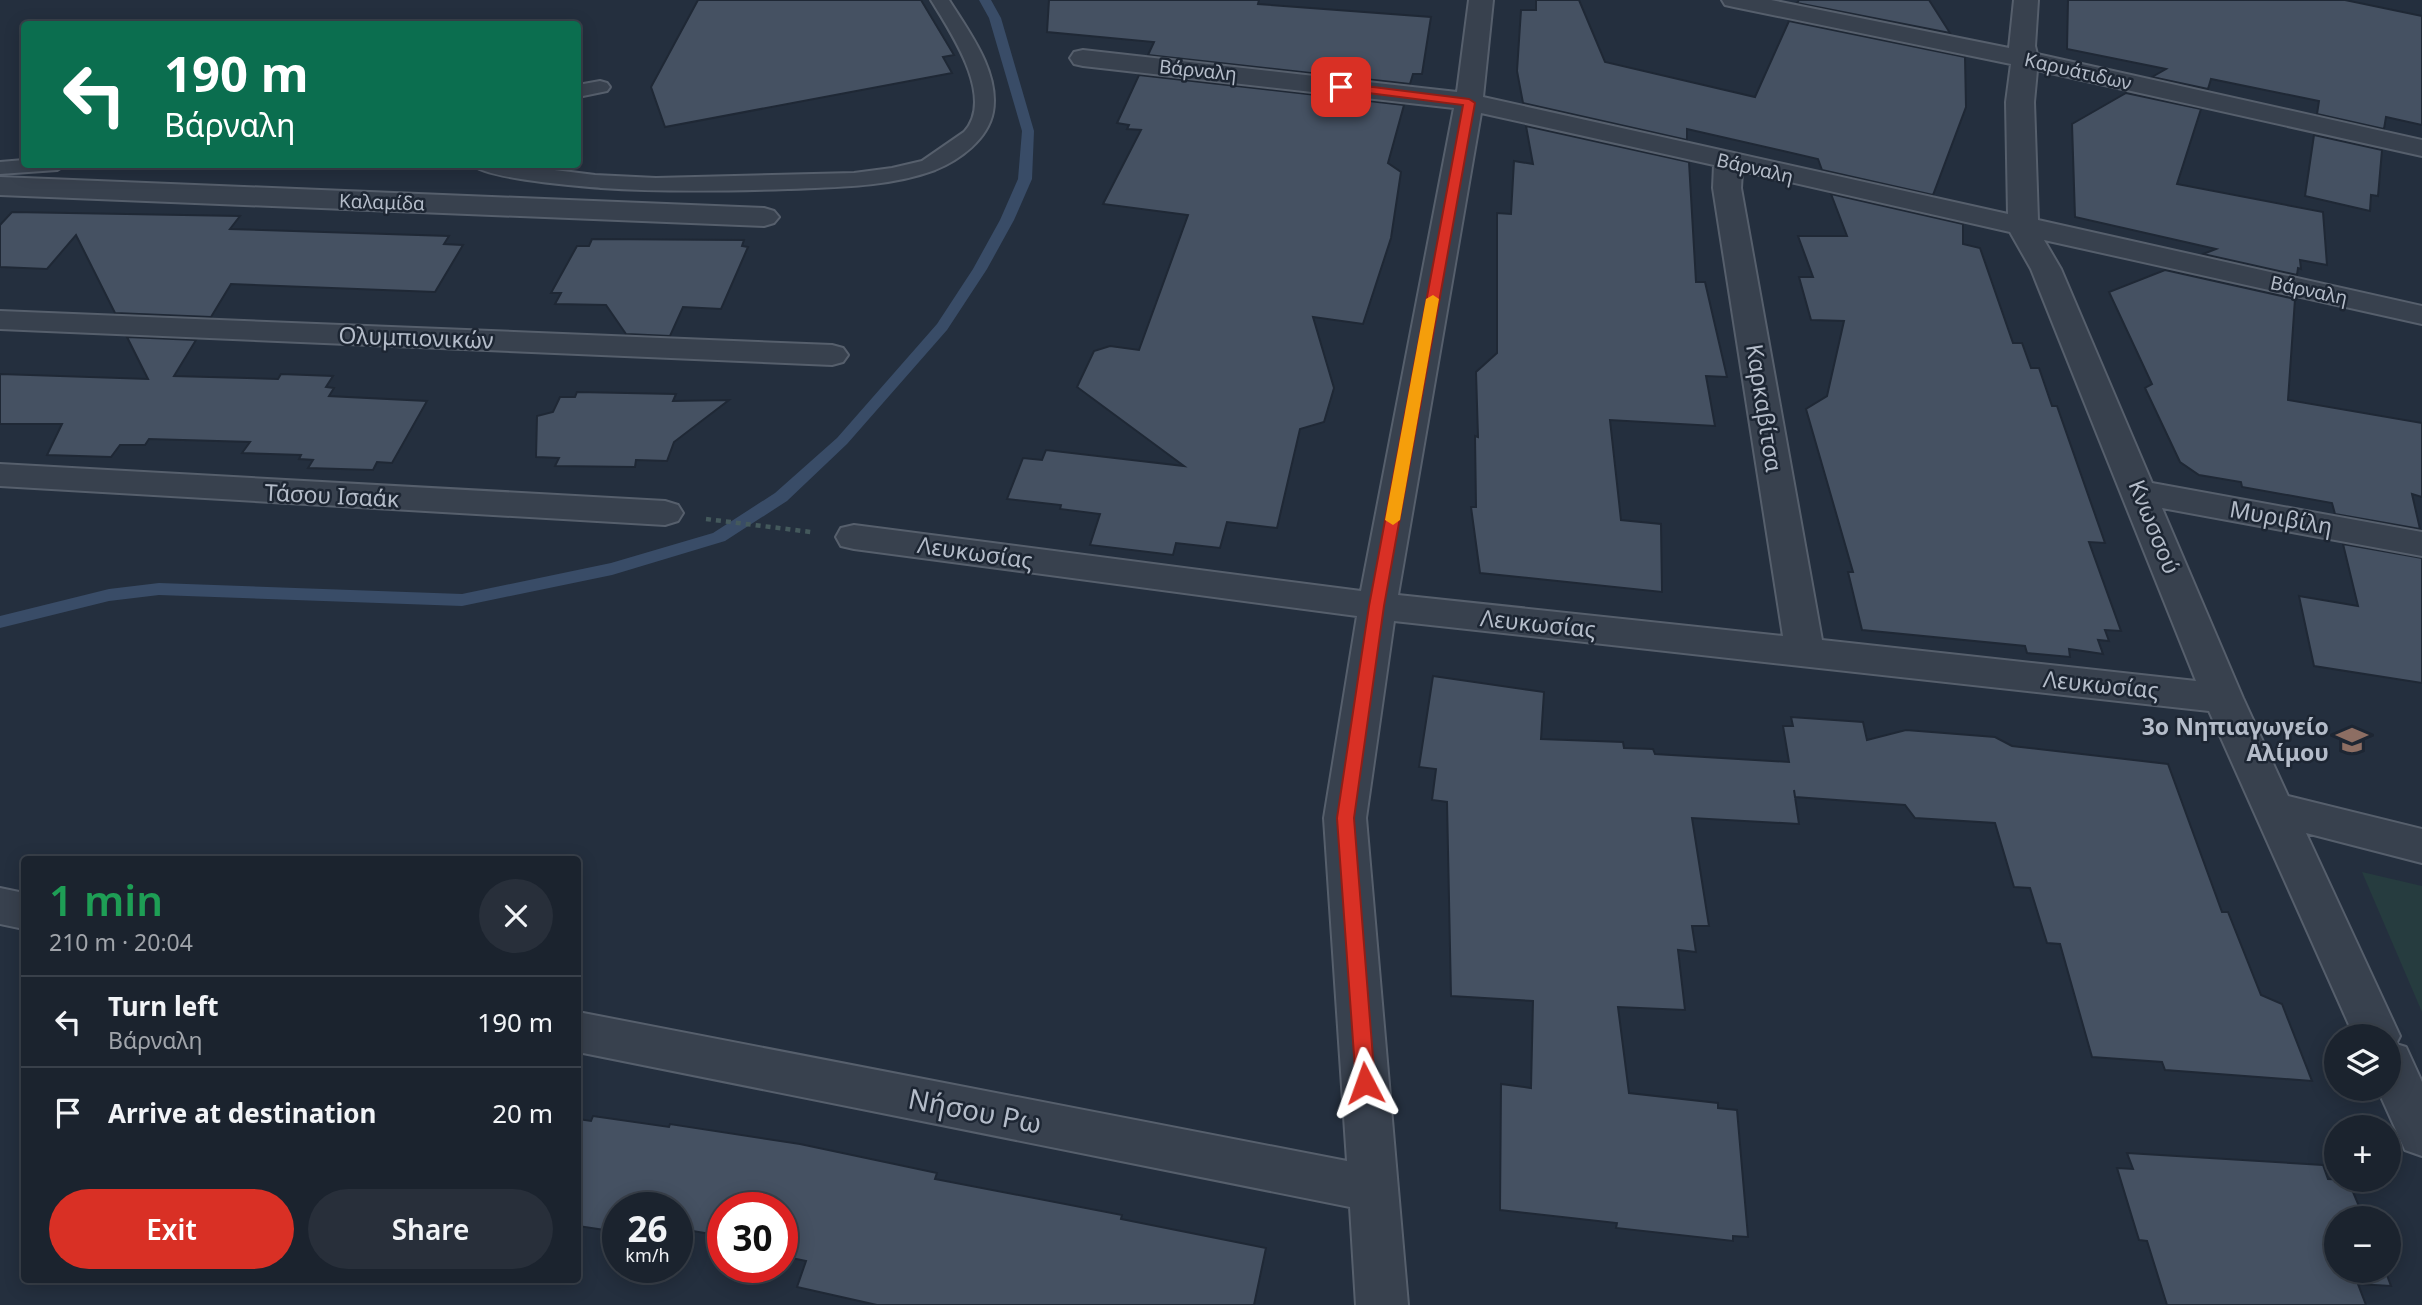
<!DOCTYPE html>
<html lang="en">
<head>
<meta charset="utf-8">
<style>
  :root { --surface:#1b232e; --page:#282f3a; --text:#f1f3f6; --muted:#a0a4aa; --line:#39404a; --accent:#d93025 }
  body { margin:0; font-family:"Noto Sans",sans-serif; background:var(--page); color:var(--text); height:100vh; display:flex; flex-direction:column; font-size:26px; white-space:nowrap }
  * { box-sizing:border-box; margin:0 }
  p { font-size:23px; color:var(--muted) }
  .icon { flex:none; width:38px; height:38px; fill:none; stroke:currentColor; stroke-width:2; stroke-linecap:round; stroke-linejoin:round }
  .map { position:relative; flex:1; overflow:hidden }
  .details { position:absolute; left:21px; top:856px; width:560px; height:427px; display:flex; flex-direction:column; background:var(--surface); border-radius:7px; box-shadow:0 4px 18px #0003,0 0 0 2px var(--line) }
  .details>* { flex:none }
  .banner { position:absolute; left:21px; top:21px; width:560px; height:147px; border-radius:7px; box-shadow:0 4px 18px #0003,0 0 0 2px var(--line); background:#0b6e4f; color:#fff; overflow:hidden }
  .tools { position:absolute; left:2324px; top:1024px; display:grid; gap:14px }
  .tools a { display:grid; place-items:center; width:77px; height:77px; border-radius:50%; background:var(--surface); box-shadow:0 4px 18px #0003,0 0 0 2px var(--line); font-size:35px }
  .speed { position:absolute; left:602px; top:1192px; display:flex; gap:14px; font-size:35px; font-weight:700; text-align:center }
  .speed>* { display:grid; place-content:center; width:91px; height:91px; border-radius:50%; background:var(--surface); box-shadow:0 4px 18px #0003,0 0 0 2px var(--line); line-height:1 }
  .speed small { font-size:18px; font-weight:400 }
  .speed .limit { border:10px solid #d22; background:#fff; color:#111 }
  .pin { position:absolute; display:grid; place-items:center; width:60px; height:60px; color:#fff; margin:-30px; border-radius:14px; box-shadow:0 4px 10px #0006 }
  .me { position:absolute; width:77px; margin:-38px; rotate:356deg; stroke-linejoin:round; filter:drop-shadow(0 0 5px #0008) }
  .turn { display:flex; align-items:center; gap:24px; height:147px; padding:0 28px; font-size:32px }
  .turn .icon { width:91px; height:91px; stroke-width:2.5 }
  .turn b { display:block; font-size:49px; line-height:60px }
  .round { display:grid; place-items:center; flex:none; width:74px; height:74px; border-radius:37px; background:var(--page) }
  .overview { display:flex; align-items:center; justify-content:space-between; height:119px; padding:0 28px }
  h1 { font-size:42px; font-weight:600; line-height:52px; color:#1e9e55 }
  .primary-button { display:flex; gap:14px; margin-top:auto; padding:14px 28px }
  .primary-button a { flex:1; height:80px; border-radius:42px; background:var(--accent); color:#fff; font-size:28px; font-weight:600; line-height:80px; text-align:center }
  .primary-button a+a { background:var(--page); color:var(--text) }
  ul { padding:0; list-style:none }
  li { display:flex; align-items:center; gap:21px; height:91px; padding:0 28px; border-top:2px solid var(--line) }
  li div { flex:1 }
  li b { display:block; font-size:26px }
  li em { font-style:normal }
  .map>svg:first-child { display:block }
  .green { fill:#263c3f }
  .lines { fill:none; stroke-linecap:round; stroke-linejoin:round }
  .stream { fill:#394c67; fill-rule:evenodd }
  .building { fill:#455162; stroke:#1f2835; stroke-width:2 }
  .lane-casing { stroke:#565f6c; stroke-width:4 }
  .street-casing { stroke:#565f6c; stroke-width:4 }
  .path { stroke:#44595c; stroke-width:4.5; stroke-dasharray:5 5; stroke-linecap:butt }
  .lane { fill:#38414e; fill-rule:evenodd }
  .street { fill:#38414e; fill-rule:evenodd }
  .route { fill:#d93025; stroke:#8d1f18; stroke-width:2 }
  .slow { fill:#f59e0b }
  .labels { text-anchor:middle; stroke-width:5; stroke-linejoin:round; paint-order:stroke }
  .far-street-label { font-size:19px; fill:#b4bcc9; stroke:#1d2633 }
  .street-label { font-size:23px; fill:#b4bcc9; stroke:#1d2633 }
  .poi-label { font-size:23px; font-weight:bold; fill:#b4bcc9; stroke:#1d2633; text-anchor:end }
  .near-street-label { font-size:28px; fill:#b4bcc9; stroke:#1d2633 }
</style>
</head>
<body>
<div class="map">
<svg width="2422" height="1305" viewBox="0 0 2422 1305">
  <rect width="100%" height="100%" fill="#242f3e"/>
  <path class="green" d="M2362 872 2422 886V1012Z"/>
  <g class="lines">
    <path class="stream" d="M979 0H991L1001 18 1034 131 1032 179 1014 220 987 269 947 330 847 444 787 501 725 541 612 575 462 606 159 595 109 601 0 628V616L109 589 159 583 462 594 611 563 713 533 775 493 837 438 937 324 973 269 1000 220 1018 179 1022 131 989 18Z"/>
  </g>
  <g class="building">
    <path d="M698 0H921L954 55 943 57 952 73 665 127 651 87Z"/>
    <path d="M1049 0H1259L1258 4 1431 17 1422 74H1413L1410 84 1148 55 1154 42 1047 32Z"/>
    <path d="M1536 0H1579L1605 62 1755 97 1789 21 1965 57 1966 107 1933 195 1822 170 1818 159 1687 129V140L1523 103 1517 71 1521 10H1536Z"/>
    <path d="M1799 0H1929L1950 33 1797 3Z"/>
    <path d="M2068 0H2345L2422 16V125L2386 117 2384 129 2317 114 2319 101 2211 79 2208 89 2152 77 2166 69 2067 49Z"/>
    <path d="M1139 75 1404 105 1388 163 1401 172 1391 238 1363 324 1313 317 1334 388 1324 422 1300 429 1277 528 1227 522 1220 548 1176 543 1173 555 1090 545 1100 514 1060 509 1061 505 1007 499 1023 458 1042 460 1046 450 1184 466 1077 387 1094 351 1110 346 1139 350 1188 215 1103 204 1141 130 1127 129 1129 125 1117 123Z"/>
    <path d="M2126 93 2201 109 2177 184 2323 212 2327 265 2300 260 2301 269 2298 268 2297 275 2203 254 2216 249 2075 217 2072 124Z"/>
    <path d="M1526 126 1689 162 1696 282H1705L1727 377 1706 376 1715 426 1610 420 1621 520 1661 524 1662 592 1480 573 1471 507H1476L1475 436 1478 437 1476 372 1497 353V213L1511 214 1514 161 1533 164Z"/>
    <path d="M2314 135 2382 150 2378 196 2371 195 2370 211 2305 196Z"/>
    <path d="M1831 194 1963 224V244L1980 248 2013 343H2022L2031 368H2039L2052 406H2057L2105 543 2089 542 2121 631 2105 630 2109 641 2098 640 2103 654 2069 649 2070 657 2027 653 2025 646 1862 630 1848 572H1853L1806 409 1827 396 1844 321 1811 320 1799 277H1813L1798 236H1847Z"/>
    <path d="M12 212 240 216 230 229 449 236 444 244 463 245 435 292 231 284 211 317 115 313 76 235 47 269 0 267V225Z"/>
    <path d="M592 239 744 240 742 246 748 247 721 309 683 307 670 336 626 334 606 305 555 304 561 293H551L577 246H589Z"/>
    <path d="M2165 270 2295 299 2288 400 2422 423V497L2412 494 2420 529 2335 514 2332 503 2242 487 2241 482 2199 475 2180 462 2145 388 2152 384 2109 292Z"/>
    <path d="M127 337 196 340 174 376 278 379 281 374 333 376 326 387 334 388 329 396 427 401 392 463 377 462 373 470 308 468 313 460 299 459 301 455 242 453 250 442 149 439 145 445H120L111 457 47 455 62 424H0V374L148 379Z"/>
    <path d="M577 392 676 394 673 401 729 400 674 442 667 461 636 460 635 467 555 466 559 458 536 457 537 416 553 412 560 397H575Z"/>
    <path d="M2343 544 2422 558V683L2314 666 2299 596 2358 606Z"/>
    <path d="M1433 676 1544 692 1541 739 1623 742 1624 748 1653 749 1655 754 1789 762 1783 726H1793L1791 717 1863 722 1867 740 1906 730 1995 737 2012 746 2168 764 2222 912H2228L2261 995 2282 1004 2312 1081 2165 1070 2162 1062 2092 1057 2060 944 2047 943 2030 888 2014 887 1995 823 1915 818 1905 805 1795 797 1794 790 1799 824 1692 818 1709 926H1692L1696 952 1678 950 1685 1010 1618 1007 1629 1093 1718 1103V1108L1737 1110 1748 1237 1733 1236V1241L1616 1228 1617 1223 1500 1210 1501 1084 1531 1088 1533 1001 1451 996 1447 802 1432 800 1436 769 1419 767Z"/>
    <path d="M593 1116 669 1127 670 1124 800 1144 937 1173 935 1179 1122 1215 1121 1219 1266 1248 1254 1305H877L797 1287 806 1261 782 1256V1208H723V1236L681 1229 677 1238V1208H618V1232L578 1226V1119L591 1121Z"/>
    <path d="M2127 1153 2323 1165 2328 1179 2348 1180 2364 1218H2336V1270H2385L2391 1286 2358 1284 2366 1305H2167L2147 1241 2139 1240 2117 1168 2133 1169Z"/>
  </g>
  <g class="lines">
    <defs>
      <g id="lane">
        <path d="M931 0H949C969 32 1000 72 993 112 988 139 960 160 935 170 889 187 837 187 788 189 726 191 663 192 601 188 579 186 484 179 472 164H507L595 175 656 178 854 173 892 168 922 161 964 132C996 98 950 31 931 0Z"/>
        <path d="M600 81 607 83 610 87 607 91 578 97V85Z"/>
        <path d="M24 160V164H67L57 170 0 174V162Z"/>
      </g>
      <g id="street">
        <path d="M1469 0H1493L1483 97 2008 214 2006 102 2011 64 1734 7 1725 5 1722 0H1771L2009 48 2014 0H2038L2035 46 2037 54 2422 140V156L2037 70 2034 102 2038 220 2422 306V324L2044 240 2061 269 2152 483 2422 532V556L2162 508 2243 698 2288 796 2422 829V863L2306 833 2400 1036 2396 1044 2406 1047 2422 1082V1156L2405 1150 2377 1088H2389V1036H2354L2209 711 1394 621 1366 818 1408 1305H1356L1350 1207 578 1052V1012L1347 1161 1324 818 1357 616 854 549 841 546 836 537 841 528 854 525 1361 591 1454 108 1083 66 1074 64 1070 58 1074 52 1083 50 1457 92ZM1481 113 1714 165 1713 188 1783 636 1398 595ZM1742 171 2010 232 2031 269 2196 681 1822 640 1741 188Z"/>
        <path d="M0 177 764 208 774 211 779 217 774 223 764 226 0 195Z"/>
        <path d="M0 311 832 345 843 348 848 355 843 362 832 365 0 329Z"/>
        <path d="M0 464 665 501 678 505 683 513 678 521 665 525 0 486Z"/>
        <path d="M0 888 24 893V929L0 924Z"/>
      </g>
    </defs>
    <use href="#lane" class="lane-casing"/>
    <use href="#street" class="street-casing"/>
    <path class="path" d="M706 519 811 532"/>
    <use href="#lane" class="lane"/>
    <use href="#street" class="street"/>
  </g>
  <path class="route" d="M1341 83 1469 99 1475 103 1384 606 1354 818 1375 1083 1372 1089 1365 1092 1358 1089 1356 1083 1337 818 1369 606 1463 105 1337 89 1335 87Z"/>
  <path class="slow" d="M1433 295 1439 299 1400 520 1393 525 1385 520 1426 299Z"/>
  <defs>
    <symbol id="school-bare" viewBox="-9 -9 18 18"><path d="M0-5L7-2L0 1L-7-2ZM-4 1L0 2.5L4 1V4Q0 6-4 4Z" fill="#8d6e63" stroke="#1d2633" stroke-width="2.5" paint-order="stroke"/></symbol>
  </defs>
  <g fill-rule="evenodd">
    <use href="#school-bare" x="2330" y="718" width="44" height="44"/>
  </g>
  <g class="labels">
    <g class="far-street-label">
      <text transform="translate(1198 70) rotate(6)" y="7">Βάρναλη</text>
      <text transform="translate(2078 71) rotate(13)" y="7">Καρυάτιδων</text>
      <text transform="translate(1755 168) rotate(13)" y="7">Βάρναλη</text>
      <text transform="translate(382 202) rotate(2)" y="7">Καλαμίδα</text>
      <text transform="translate(2309 290) rotate(12)" y="7">Βάρναλη</text>
    </g>
    <g class="street-label">
      <text transform="translate(416 338) rotate(2)" y="8">Ολυμπιονικών</text>
      <text transform="translate(1764 408) rotate(81)" y="8">Καρκαβίτσα</text>
      <text transform="translate(332 496) rotate(3)" y="8">Τάσου Ισαάκ</text>
      <text transform="translate(2281 518) rotate(10)" y="8">Μυριβίλη</text>
      <text transform="translate(2154 527) rotate(68)" y="8">Κνωσσού</text>
      <text transform="translate(975 553) rotate(8)" y="8">Λευκωσίας</text>
      <text transform="translate(1538 624) rotate(6)" y="8">Λευκωσίας</text>
      <text transform="translate(2101 685) rotate(6)" y="8">Λευκωσίας</text>
    </g>
    <g class="poi-label">
      <text x="2329" y="735">3ο Νηπιαγωγείο<tspan x="2329" dy="26">Αλίμου</tspan></text>
    </g>
    <g class="near-street-label">
      <text transform="translate(975 1111) rotate(11)" y="10">Νήσου Ρω</text>
    </g>
  </g>
</svg>
<div class="tools">
<a><svg class="icon" aria-label="layers" viewBox="0 0 24 24"><path d="M12 4l9 5-9 5-9-5zM3 14l9 5 9-5"/></svg></a>
<a>+</a>
<a>−</a>
</div>
<div class="speed"><div>26<small>km/h</small></div><div class="limit">30</div></div>
<div class="pin" style="left:1341px;top:87px;background:#d93025"><svg class="icon" aria-label="arrive" viewBox="0 0 24 24"><path d="M6 21V4h12l-3 4 3 4H6"/></svg></div>
<svg class="me" style="left:1365px;top:1083px" viewBox="-20 -20 40 40"><path d="M0-17L14 15 0 8-14 15z" fill="#d93025" stroke="#fff" stroke-width="4"/></svg>
<div class="banner">
<div class="turn"><svg class="icon" aria-label="left" viewBox="0 0 24 24"><path d="M17 20v-9H6M10 6l-5 5 5 5"/></svg><div><b>190 m</b>Βάρναλη</div></div>
</div>
<section class="details">
<div class="overview"><div><h1>1 min</h1><p>210 m · 20:04</p></div><a class="round"><svg class="icon" aria-label="close" viewBox="0 0 24 24"><path d="M6 6l12 12M18 6L6 18"/></svg></a></div>
<ul>
<li><svg class="icon" aria-label="left" viewBox="0 0 24 24"><path d="M17 20v-9H6M10 6l-5 5 5 5"/></svg><div><b>Turn left</b><p>Βάρναλη</p></div><em>190 m</em></li>
<li><svg class="icon" aria-label="arrive" viewBox="0 0 24 24"><path d="M6 21V4h12l-3 4 3 4H6"/></svg><div><b>Arrive at destination</b></div><em>20 m</em></li>
</ul>
<div class="primary-button"><a>Exit</a><a>Share</a></div>
</section>
</div>
</body>
</html>
